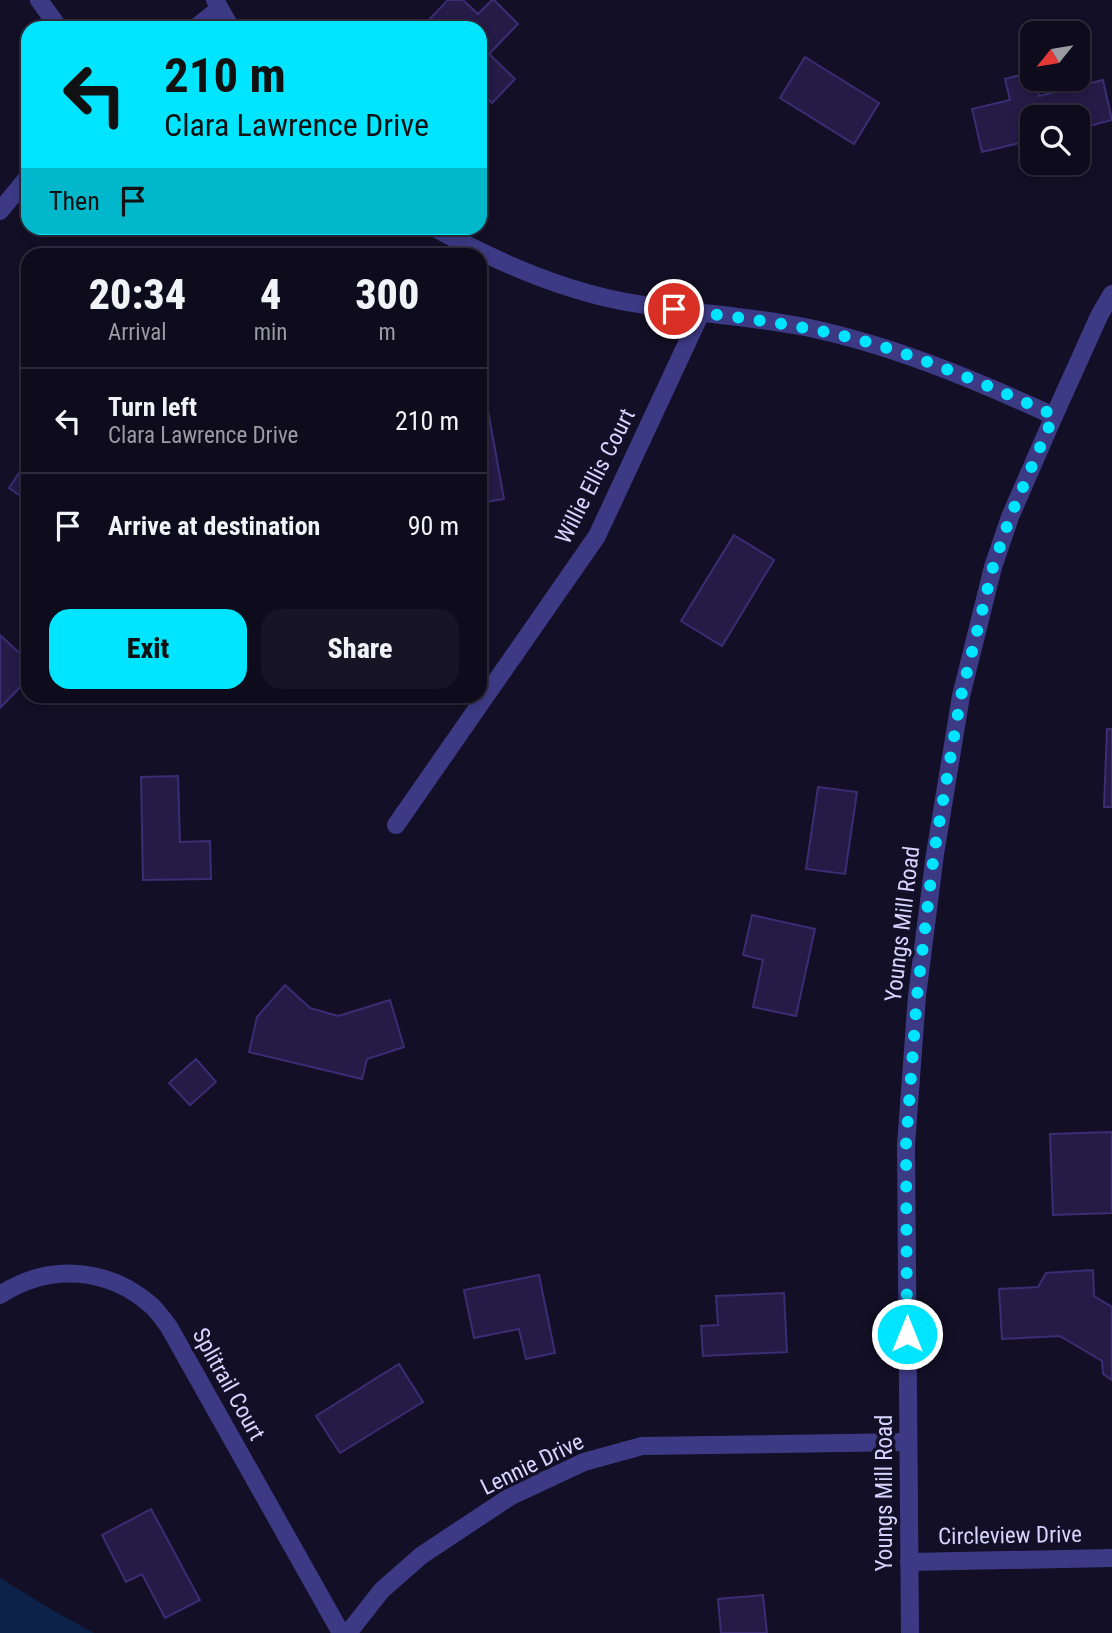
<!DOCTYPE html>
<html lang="en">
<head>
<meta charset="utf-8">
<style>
  :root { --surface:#0e0b1c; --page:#171425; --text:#f1f3f6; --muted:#9b9ba3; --line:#2e2b3b; --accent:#00e5ff }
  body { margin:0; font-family:"Roboto Condensed",sans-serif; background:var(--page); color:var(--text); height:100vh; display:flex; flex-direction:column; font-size:26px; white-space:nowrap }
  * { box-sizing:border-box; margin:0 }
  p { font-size:23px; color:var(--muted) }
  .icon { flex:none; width:38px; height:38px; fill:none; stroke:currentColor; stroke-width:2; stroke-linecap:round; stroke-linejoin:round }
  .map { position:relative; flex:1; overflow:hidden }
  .drawer { position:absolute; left:21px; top:248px; width:466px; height:455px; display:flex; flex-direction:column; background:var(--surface); border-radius:21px; box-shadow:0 4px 10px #0003,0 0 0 2px var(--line) }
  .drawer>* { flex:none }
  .guide { position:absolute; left:21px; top:21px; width:466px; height:214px; border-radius:21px; box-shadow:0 4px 10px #0003,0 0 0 2px var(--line); background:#00e5ff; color:#111; overflow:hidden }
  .needle { width:46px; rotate:240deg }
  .buttons { position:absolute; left:1020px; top:21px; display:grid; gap:14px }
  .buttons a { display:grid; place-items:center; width:70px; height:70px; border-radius:14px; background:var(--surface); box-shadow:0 4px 10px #0003,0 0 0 2px var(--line); font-size:35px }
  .pin { position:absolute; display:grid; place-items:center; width:60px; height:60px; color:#fff; margin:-30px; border:4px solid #fff; border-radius:50%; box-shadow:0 2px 7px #0007 }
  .me { position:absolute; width:77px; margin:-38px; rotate:0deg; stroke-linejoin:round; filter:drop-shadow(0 0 5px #0008) }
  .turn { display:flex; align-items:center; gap:24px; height:147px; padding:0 28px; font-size:32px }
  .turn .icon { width:91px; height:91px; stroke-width:2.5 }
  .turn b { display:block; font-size:49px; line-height:60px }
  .then { display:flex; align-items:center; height:66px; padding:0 28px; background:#0003; gap:14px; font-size:26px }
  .eta { display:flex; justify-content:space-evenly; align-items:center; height:119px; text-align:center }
  .eta b { font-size:42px; font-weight:800; line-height:49px }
  .primary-button { display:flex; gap:14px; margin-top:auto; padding:14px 28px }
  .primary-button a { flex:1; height:80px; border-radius:21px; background:var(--accent); color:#111; font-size:28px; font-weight:800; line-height:80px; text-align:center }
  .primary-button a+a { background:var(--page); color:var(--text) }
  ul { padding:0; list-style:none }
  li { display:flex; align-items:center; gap:21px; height:105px; padding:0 28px; border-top:2px solid var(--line) }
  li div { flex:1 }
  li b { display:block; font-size:26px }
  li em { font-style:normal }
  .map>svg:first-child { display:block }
  .water { fill:#0c2248 }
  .building { fill:#241b47; stroke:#3b2d73; stroke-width:2 }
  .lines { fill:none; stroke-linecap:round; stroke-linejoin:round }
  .minor { stroke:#3d3a85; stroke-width:18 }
  .route { stroke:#00e5ff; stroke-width:12; stroke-dasharray:0 21.6 }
  .labels { text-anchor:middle; stroke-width:7; stroke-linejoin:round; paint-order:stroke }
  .street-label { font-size:23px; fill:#d9d4ff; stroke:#130f26 }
</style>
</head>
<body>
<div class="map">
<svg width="1112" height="1633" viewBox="0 0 1112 1633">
  <rect width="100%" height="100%" fill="#130f26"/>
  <path class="water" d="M0 1578 54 1611 94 1633H0Z"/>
  <g class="building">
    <path d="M448 0H463L478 14 492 0H494L518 24 489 54 515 79 492 103 480 91V28H421Z"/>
    <path d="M805 57 879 103 854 144 780 98Z"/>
    <path d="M1032 72V79H1034L1039 96 1103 80 1112 120 1078 129V117H1032V140L982 152 972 109 1010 100 1005 79Z"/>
    <path d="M480 366 504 499 480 503Z"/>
    <path d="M28 459V501L9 488Z"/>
    <path d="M734 535 774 560 722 646 681 621Z"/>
    <path d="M0 635 28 661V679L0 708Z"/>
    <path d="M1107 729H1112V807H1104Z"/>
    <path d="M178 776 180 842 210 841 211 879 143 880 141 777Z"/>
    <path d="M818 787 857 792 845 874 806 869Z"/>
    <path d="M752 915 815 929 796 1016 753 1007 763 960 743 955Z"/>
    <path d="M285 985 310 1008 338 1016 390 1000 404 1047 367 1059 362 1079 249 1052 257 1017Z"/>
    <path d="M196 1059 216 1082 190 1105 169 1083Z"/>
    <path d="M1112 1132V1213L1053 1215 1050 1134Z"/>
    <path d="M1093 1270 1094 1296 1112 1307V1380L1103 1374 1102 1361 1060 1336 1002 1339 999 1289 1038 1287 1046 1273Z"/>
    <path d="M539 1275 555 1353 526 1359 519 1329 474 1338 464 1290Z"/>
    <path d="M784 1293 787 1352 703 1356 701 1326 718 1325 716 1296Z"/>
    <path d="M399 1364 423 1402 340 1453 316 1416Z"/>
    <path d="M151 1509 200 1600 165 1618 142 1574 126 1582 102 1535Z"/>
    <path d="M763 1595 767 1633H721L718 1599Z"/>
  </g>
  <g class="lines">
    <g class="minor">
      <path d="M39 0 59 28"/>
      <path d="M215 0 231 28"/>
      <path d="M195 28 219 9"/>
      <path d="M0 211 28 177"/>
      <path d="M435 228C493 260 555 288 621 301 682 313 744 315 805 327 892 345 973 379 1054 416"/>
      <path d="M396 825 597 536 701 313"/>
      <path d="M0 1295C49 1263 108 1267 152 1306 158 1312 164 1320 169 1327L341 1633"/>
      <path d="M909 1562 1112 1558"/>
      <path d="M348 1633 382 1590 422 1555 511 1496 584 1462 642 1446 908 1442"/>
      <path d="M910 1633 906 1145 917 996 935 854 961 696 993 567 1010 517 1054 416 1100 314 1112 294"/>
    </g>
  </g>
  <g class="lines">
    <path class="route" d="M674 309C746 319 820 326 890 349 946 367 1000 391 1054 415L1010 517 993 567 961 696 934 853 917 996 906 1144 907 1334"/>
  </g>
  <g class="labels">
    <g class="street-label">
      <text transform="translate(595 476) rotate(-63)" y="8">Willie Ellis Court</text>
      <text transform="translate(902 924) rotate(-83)" y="8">Youngs Mill Road</text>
      <text transform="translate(229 1384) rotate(61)" y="8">Splitrail Court</text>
      <text transform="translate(532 1464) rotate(-26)" y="8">Lennie Drive</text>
      <text transform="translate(884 1493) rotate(-90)" y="8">Youngs Mill Road</text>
      <text transform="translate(1010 1535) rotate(-1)" y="8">Circleview Drive</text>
    </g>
  </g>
</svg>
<div class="buttons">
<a><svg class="needle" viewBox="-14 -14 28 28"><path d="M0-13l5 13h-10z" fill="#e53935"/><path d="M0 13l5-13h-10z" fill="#9b9ba3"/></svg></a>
<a><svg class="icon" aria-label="search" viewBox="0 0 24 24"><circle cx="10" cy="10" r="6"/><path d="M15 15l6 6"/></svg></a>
</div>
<div class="pin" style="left:674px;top:309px;background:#d93025"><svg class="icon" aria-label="arrive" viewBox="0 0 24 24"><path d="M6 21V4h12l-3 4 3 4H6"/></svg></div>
<svg class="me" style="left:907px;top:1334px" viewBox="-20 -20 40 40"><circle r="17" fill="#00e5ff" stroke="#fff" stroke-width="3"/><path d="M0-11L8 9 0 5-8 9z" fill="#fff"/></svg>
<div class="guide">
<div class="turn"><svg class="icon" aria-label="left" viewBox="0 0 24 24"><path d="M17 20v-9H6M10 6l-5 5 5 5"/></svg><div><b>210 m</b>Clara Lawrence Drive</div></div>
<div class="then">Then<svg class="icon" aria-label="arrive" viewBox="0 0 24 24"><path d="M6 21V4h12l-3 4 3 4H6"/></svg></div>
</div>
<section class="drawer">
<div class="eta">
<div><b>20:34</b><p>Arrival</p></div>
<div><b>4</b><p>min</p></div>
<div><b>300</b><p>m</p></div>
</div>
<ul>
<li><svg class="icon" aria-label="left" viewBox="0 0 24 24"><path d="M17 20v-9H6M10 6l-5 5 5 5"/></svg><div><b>Turn left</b><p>Clara Lawrence Drive</p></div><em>210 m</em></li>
<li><svg class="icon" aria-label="arrive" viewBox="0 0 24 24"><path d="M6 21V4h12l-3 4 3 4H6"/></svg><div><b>Arrive at destination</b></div><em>90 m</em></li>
</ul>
<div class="primary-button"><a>Exit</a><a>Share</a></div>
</section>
</div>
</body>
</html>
